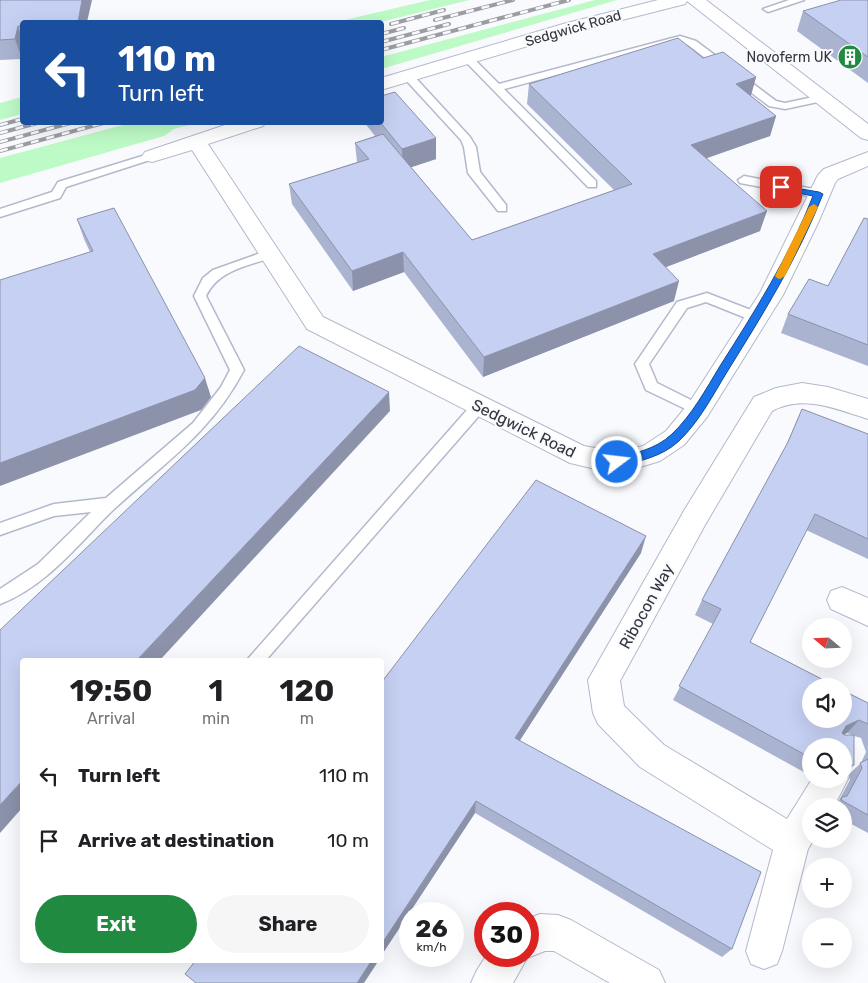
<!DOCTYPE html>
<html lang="en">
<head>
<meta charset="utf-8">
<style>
  :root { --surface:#fff; --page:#f6f6f6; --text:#202124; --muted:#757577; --accent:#218a41 }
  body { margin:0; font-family:Rubik,sans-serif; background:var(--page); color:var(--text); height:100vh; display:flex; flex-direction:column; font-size:19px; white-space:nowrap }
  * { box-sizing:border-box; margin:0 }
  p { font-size:16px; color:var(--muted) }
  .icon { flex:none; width:28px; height:28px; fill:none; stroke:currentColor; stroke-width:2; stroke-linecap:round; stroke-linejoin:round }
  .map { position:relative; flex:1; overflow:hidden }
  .sheet { position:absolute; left:20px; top:658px; width:364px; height:305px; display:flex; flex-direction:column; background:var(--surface); border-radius:5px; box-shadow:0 5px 20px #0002 }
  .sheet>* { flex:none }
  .hud { position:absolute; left:20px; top:20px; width:364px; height:105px; border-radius:5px; box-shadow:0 5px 20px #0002; background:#1a4fa0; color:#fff; overflow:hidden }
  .needle { width:32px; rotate:289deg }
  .buttons { position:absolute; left:802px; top:618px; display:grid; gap:10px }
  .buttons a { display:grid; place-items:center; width:50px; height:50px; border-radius:50%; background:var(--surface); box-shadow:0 5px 20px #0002; font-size:25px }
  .speed { position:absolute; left:399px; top:902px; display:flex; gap:10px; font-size:25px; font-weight:700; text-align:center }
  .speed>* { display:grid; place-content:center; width:65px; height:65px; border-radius:50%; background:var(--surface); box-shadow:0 5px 20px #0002; line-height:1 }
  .speed small { font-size:12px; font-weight:400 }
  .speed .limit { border:8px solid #d22; background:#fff; color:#111 }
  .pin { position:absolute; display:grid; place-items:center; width:42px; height:42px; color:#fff; margin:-21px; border-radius:10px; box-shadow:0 2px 8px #0006 }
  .me { position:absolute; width:55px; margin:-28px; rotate:75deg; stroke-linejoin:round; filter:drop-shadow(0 0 4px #0008) }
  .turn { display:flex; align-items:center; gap:18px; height:105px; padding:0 15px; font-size:22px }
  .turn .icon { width:65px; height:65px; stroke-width:2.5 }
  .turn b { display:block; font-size:35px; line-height:42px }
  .eta { display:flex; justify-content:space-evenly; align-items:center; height:85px; text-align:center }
  .eta b { font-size:30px; font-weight:700; line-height:35px }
  .cta { display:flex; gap:10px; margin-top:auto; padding:10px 15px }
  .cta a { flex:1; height:58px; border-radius:30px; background:var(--accent); color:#fff; font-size:20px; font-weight:700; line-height:58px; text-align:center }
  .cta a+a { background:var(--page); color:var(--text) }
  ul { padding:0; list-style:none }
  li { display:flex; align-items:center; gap:15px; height:65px; padding:0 15px }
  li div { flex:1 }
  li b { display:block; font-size:19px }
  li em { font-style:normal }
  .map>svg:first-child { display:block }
  .green { fill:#bdfac6 }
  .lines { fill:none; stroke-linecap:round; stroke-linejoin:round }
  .service-casing { stroke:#b3b9cd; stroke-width:3 }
  .minor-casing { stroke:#b3b9cd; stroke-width:2 }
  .service { fill:#fff; fill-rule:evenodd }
  .minor { fill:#fff; fill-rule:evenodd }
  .rail-casing { stroke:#9b9da2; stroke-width:4 }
  .rail { stroke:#f9fafe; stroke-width:2.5; stroke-dasharray:8; stroke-linecap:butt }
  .wall { fill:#aab3d0; fill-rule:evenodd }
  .shaded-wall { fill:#8b92a9 }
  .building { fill:#c6d0f2; stroke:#8b92a9 }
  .route { fill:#1a73e8; stroke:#114b97 }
  .slow { fill:#f59e0b }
  .labels { text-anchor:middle; stroke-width:4; stroke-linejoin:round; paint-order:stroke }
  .far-street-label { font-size:14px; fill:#32353c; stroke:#f9fafe }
  .far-poi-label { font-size:14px; fill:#32353c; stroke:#f9fafe; text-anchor:end }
  .street-label { font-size:16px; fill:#32353c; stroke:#f9fafe }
</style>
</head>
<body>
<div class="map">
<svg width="868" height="983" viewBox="0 0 868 983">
  <rect width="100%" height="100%" fill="#f9fafe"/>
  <g class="green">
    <path d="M430 0H469L381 22H336Z"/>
    <path d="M595 0H617L381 69V57Z"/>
    <path d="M22 97V114L0 120V103Z"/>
    <path d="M134 122 197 123 174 129 164 136 0 183V158Z"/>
  </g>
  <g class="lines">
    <defs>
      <g id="service">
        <path d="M789 0H804L768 12 763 9Z"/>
        <path d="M680 36 696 41 776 101 785 103 823 95 828 98 827 100 785 109 769 106 688 45 680 42 504 89 596 181V187H588L462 58 471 56 499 84Z"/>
        <path d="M408 73 412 74 470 137 476 147 480 172 506 205V211H498L468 173 464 147 461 140 404 78V74Z"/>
        <path d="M152 153 158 156 156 158 66 187 60 198 0 217V209L52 192 58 182Z"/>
        <path d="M744 176 819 190 825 194 819 198 740 183 738 180Z"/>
        <path d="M269 250 275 254 273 257C248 266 218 270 206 296L244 370C210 434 164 463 113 510 79 543 46 587 0 604V589L38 564 91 512 54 516 0 535V523L54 504 106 498 193 423 221 387 230 370 194 296 203 278 213 270Z"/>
        <path d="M707 293 761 314 763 317 756 322 706 302 687 308 649 364 657 383 703 406 705 410 703 414 698 415 646 390 635 364 677 302Z"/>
        <path d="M479 401 484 402 486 406 484 410 266 660H247L474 402Z"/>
      </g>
      <g id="minor">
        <path d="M658 0H706L868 124V140L861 138 687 1 685 4 575 32 381 90V78L563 24Z"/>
        <path d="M234 122H266L263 126 208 144 323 317 584 446 617 452 643 446 666 431 689 403 760 293 818 175 824 169 868 152V166L838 179 835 183 818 223 783 295 707 417 684 445 660 461 617 474 570 463 307 329 192 150 152 162 145 160 142 156 145 152Z"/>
        <path d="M802 383 828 387 868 399V419C836 409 804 394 772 411L705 525 620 681 624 706 664 745 787 819 812 779H844V770L848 779 834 806H811V839H814L808 849 782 951 777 964 764 969 751 964 746 951 773 850 640 767 598 724 593 713 588 680 685 509 754 397 776 388Z"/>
        <path d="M842 587 868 598V626L831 609 827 600 831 591Z"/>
        <path d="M540 914 558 915 571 920 659 970 665 983H610L554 951H545L527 958 513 983H471L477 970 486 956H528V919Z"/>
      </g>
    </defs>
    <use href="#service" class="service-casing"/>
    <use href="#minor" class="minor-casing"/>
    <use href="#service" class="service"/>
    <use href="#minor" class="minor"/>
    <defs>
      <g id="rail">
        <path d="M435 20 513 0"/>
        <path d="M391 24 444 10"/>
        <path d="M381 34 404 28"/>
        <path d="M381 42 449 24"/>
        <path d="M381 50 569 0"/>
        <path d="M0 125 22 119"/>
        <path d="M0 133 41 122"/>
        <path d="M0 142 74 122"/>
        <path d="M0 151 107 122"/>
      </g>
    </defs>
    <use href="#rail" class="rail-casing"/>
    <use href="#rail" class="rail"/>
  </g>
  <g class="wall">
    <path d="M0 0 22 22V59L0 60Z"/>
    <path d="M868 0V83L797 31 803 11Z"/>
    <path d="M703 58 756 77 751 96 776 116 770 136 707 158 760 231 666 267 674 301 483 377 404 272 353 291 292 204 289 184 357 162 355 143 375 136 364 122H381L436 159 411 167 472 240 614 190 527 104 529 84Z"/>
    <path d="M77 219 211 397 201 410 90 252 84 239Z"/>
    <path d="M868 219V366L781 333 788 314 828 286Z"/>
    <path d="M802 409 868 434V559L806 530 750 642 868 703V833L844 820V806H833L839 800 850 780 848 775 861 763 866 752 861 738 854 736V765L844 775V746H811V776L673 700 713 624 695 615 702 600 784 450ZM847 733 853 735H844Z"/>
    <path d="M641 553 520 740 732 949 722 957 475 813 381 956V683Z"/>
  </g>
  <g class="shaded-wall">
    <path d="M82 0H92L87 22H78Z"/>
    <path d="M18 26 22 38V59L15 39Z"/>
    <path d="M756 77 750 98 736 84Z"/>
    <path d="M776 116 770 136 687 165 691 145Z"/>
    <path d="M436 138V159L403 170 402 149Z"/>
    <path d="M767 211 760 231 648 274 653 254Z"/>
    <path d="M403 252 404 272 353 291 352 271Z"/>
    <path d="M679 281 674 301 483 377 484 357Z"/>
    <path d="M205 378 211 397 201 410 0 486V463Z"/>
    <path d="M389 392 390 411 160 660H137Z"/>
    <path d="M646 536 641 553 513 751 515 738Z"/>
    <path d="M859 720 847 733 835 738 846 726Z"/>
    <path d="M22 781V808L0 833V805Z"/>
    <path d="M476 801 475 813 381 956V945Z"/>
    <path d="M372 960H379L364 983H357Z"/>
  </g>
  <g class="building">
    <path d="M0 0H82L78 22H22V26H18L15 39 0 40Z"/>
    <path d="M841 0H868V57L803 11Z"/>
    <path d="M678 38 703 58 723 52 756 77 736 84 776 116 691 145 767 211 653 254 679 281 484 357 403 252 352 271 289 184 369 159 355 143 383 134 472 240 632 184 529 84Z"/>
    <path d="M395 92 436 138 402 149 380 122H381V96Z"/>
    <path d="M114 208 205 378 195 390 0 463V280L93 251 77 219Z"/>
    <path d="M864 218 868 219V345L788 314 809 279 828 286Z"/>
    <path d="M299 346 389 392 137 660H22V781L0 805V630Z"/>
    <path d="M802 409 868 434V539L815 514 750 642 835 686H811V719H844V691L868 703V724L859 720 846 726 842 733 844 735H854V765H844V746H811V758L679 686 721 609 702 600 788 442Z"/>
    <path d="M536 480 646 536 515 738 761 872 732 949 476 801 381 945V683Z"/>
    <path d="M868 759V815L841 800 842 797 847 796 862 768 860 763Z"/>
    <path d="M196 960H372L357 983H196L185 974Z"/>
  </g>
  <path class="route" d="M778 185 819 192 823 194C798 258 763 314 727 372 713 395 699 422 679 441 662 457 639 461 617 467L613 466V459C634 453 655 450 672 434 692 415 706 389 720 366 755 311 789 257 813 196L778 189Z"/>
  <path class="slow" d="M814 204 818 207 785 276 780 279 777 278 775 276 809 207Z"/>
  <defs>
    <symbol id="building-disc" viewBox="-11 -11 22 22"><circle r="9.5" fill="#218a41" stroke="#f9fafe"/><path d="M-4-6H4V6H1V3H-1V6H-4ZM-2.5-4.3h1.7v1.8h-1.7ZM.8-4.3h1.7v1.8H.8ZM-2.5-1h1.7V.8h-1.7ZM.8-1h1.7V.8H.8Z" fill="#fff"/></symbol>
  </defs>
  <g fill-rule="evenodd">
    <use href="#building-disc" x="836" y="43" width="28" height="28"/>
  </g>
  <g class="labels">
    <g class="far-street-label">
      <text transform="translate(573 28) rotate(-16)" y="5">Sedgwick Road</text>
    </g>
    <g class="far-poi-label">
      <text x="832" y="62">Novoferm UK</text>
    </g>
    <g class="street-label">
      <text transform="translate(524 428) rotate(26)" y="6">Sedgwick Road</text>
      <text transform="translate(646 606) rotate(-61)" y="6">Ribocon Way</text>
    </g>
  </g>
</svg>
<div class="buttons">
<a><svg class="needle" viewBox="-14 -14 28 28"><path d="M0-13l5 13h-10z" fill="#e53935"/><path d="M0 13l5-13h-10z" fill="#757577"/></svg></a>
<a><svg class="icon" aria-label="sound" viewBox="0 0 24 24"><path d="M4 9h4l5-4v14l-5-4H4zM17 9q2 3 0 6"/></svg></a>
<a><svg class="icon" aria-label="search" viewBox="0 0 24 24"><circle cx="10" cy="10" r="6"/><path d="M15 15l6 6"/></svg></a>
<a><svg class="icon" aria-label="layers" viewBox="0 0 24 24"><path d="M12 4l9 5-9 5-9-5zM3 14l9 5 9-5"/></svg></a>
<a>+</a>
<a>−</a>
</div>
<div class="speed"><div>26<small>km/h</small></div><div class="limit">30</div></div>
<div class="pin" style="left:781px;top:187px;background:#d93025"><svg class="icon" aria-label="arrive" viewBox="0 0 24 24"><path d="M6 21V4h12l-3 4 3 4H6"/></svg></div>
<svg class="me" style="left:617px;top:462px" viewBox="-20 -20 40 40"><circle r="17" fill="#1a73e8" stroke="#fff" stroke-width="3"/><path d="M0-11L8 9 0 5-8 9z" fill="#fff"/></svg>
<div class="hud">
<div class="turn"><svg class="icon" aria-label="left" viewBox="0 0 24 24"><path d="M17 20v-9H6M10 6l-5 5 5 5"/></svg><div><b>110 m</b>Turn left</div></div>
</div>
<section class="sheet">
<div class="eta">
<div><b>19:50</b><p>Arrival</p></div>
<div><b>1</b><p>min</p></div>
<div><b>120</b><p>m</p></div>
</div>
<ul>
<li><svg class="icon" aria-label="left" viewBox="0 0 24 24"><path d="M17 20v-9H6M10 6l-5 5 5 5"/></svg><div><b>Turn left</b></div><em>110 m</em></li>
<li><svg class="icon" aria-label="arrive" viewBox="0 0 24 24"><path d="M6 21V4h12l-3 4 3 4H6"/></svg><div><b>Arrive at destination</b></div><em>10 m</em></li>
</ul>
<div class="cta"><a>Exit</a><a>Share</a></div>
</section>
</div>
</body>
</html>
